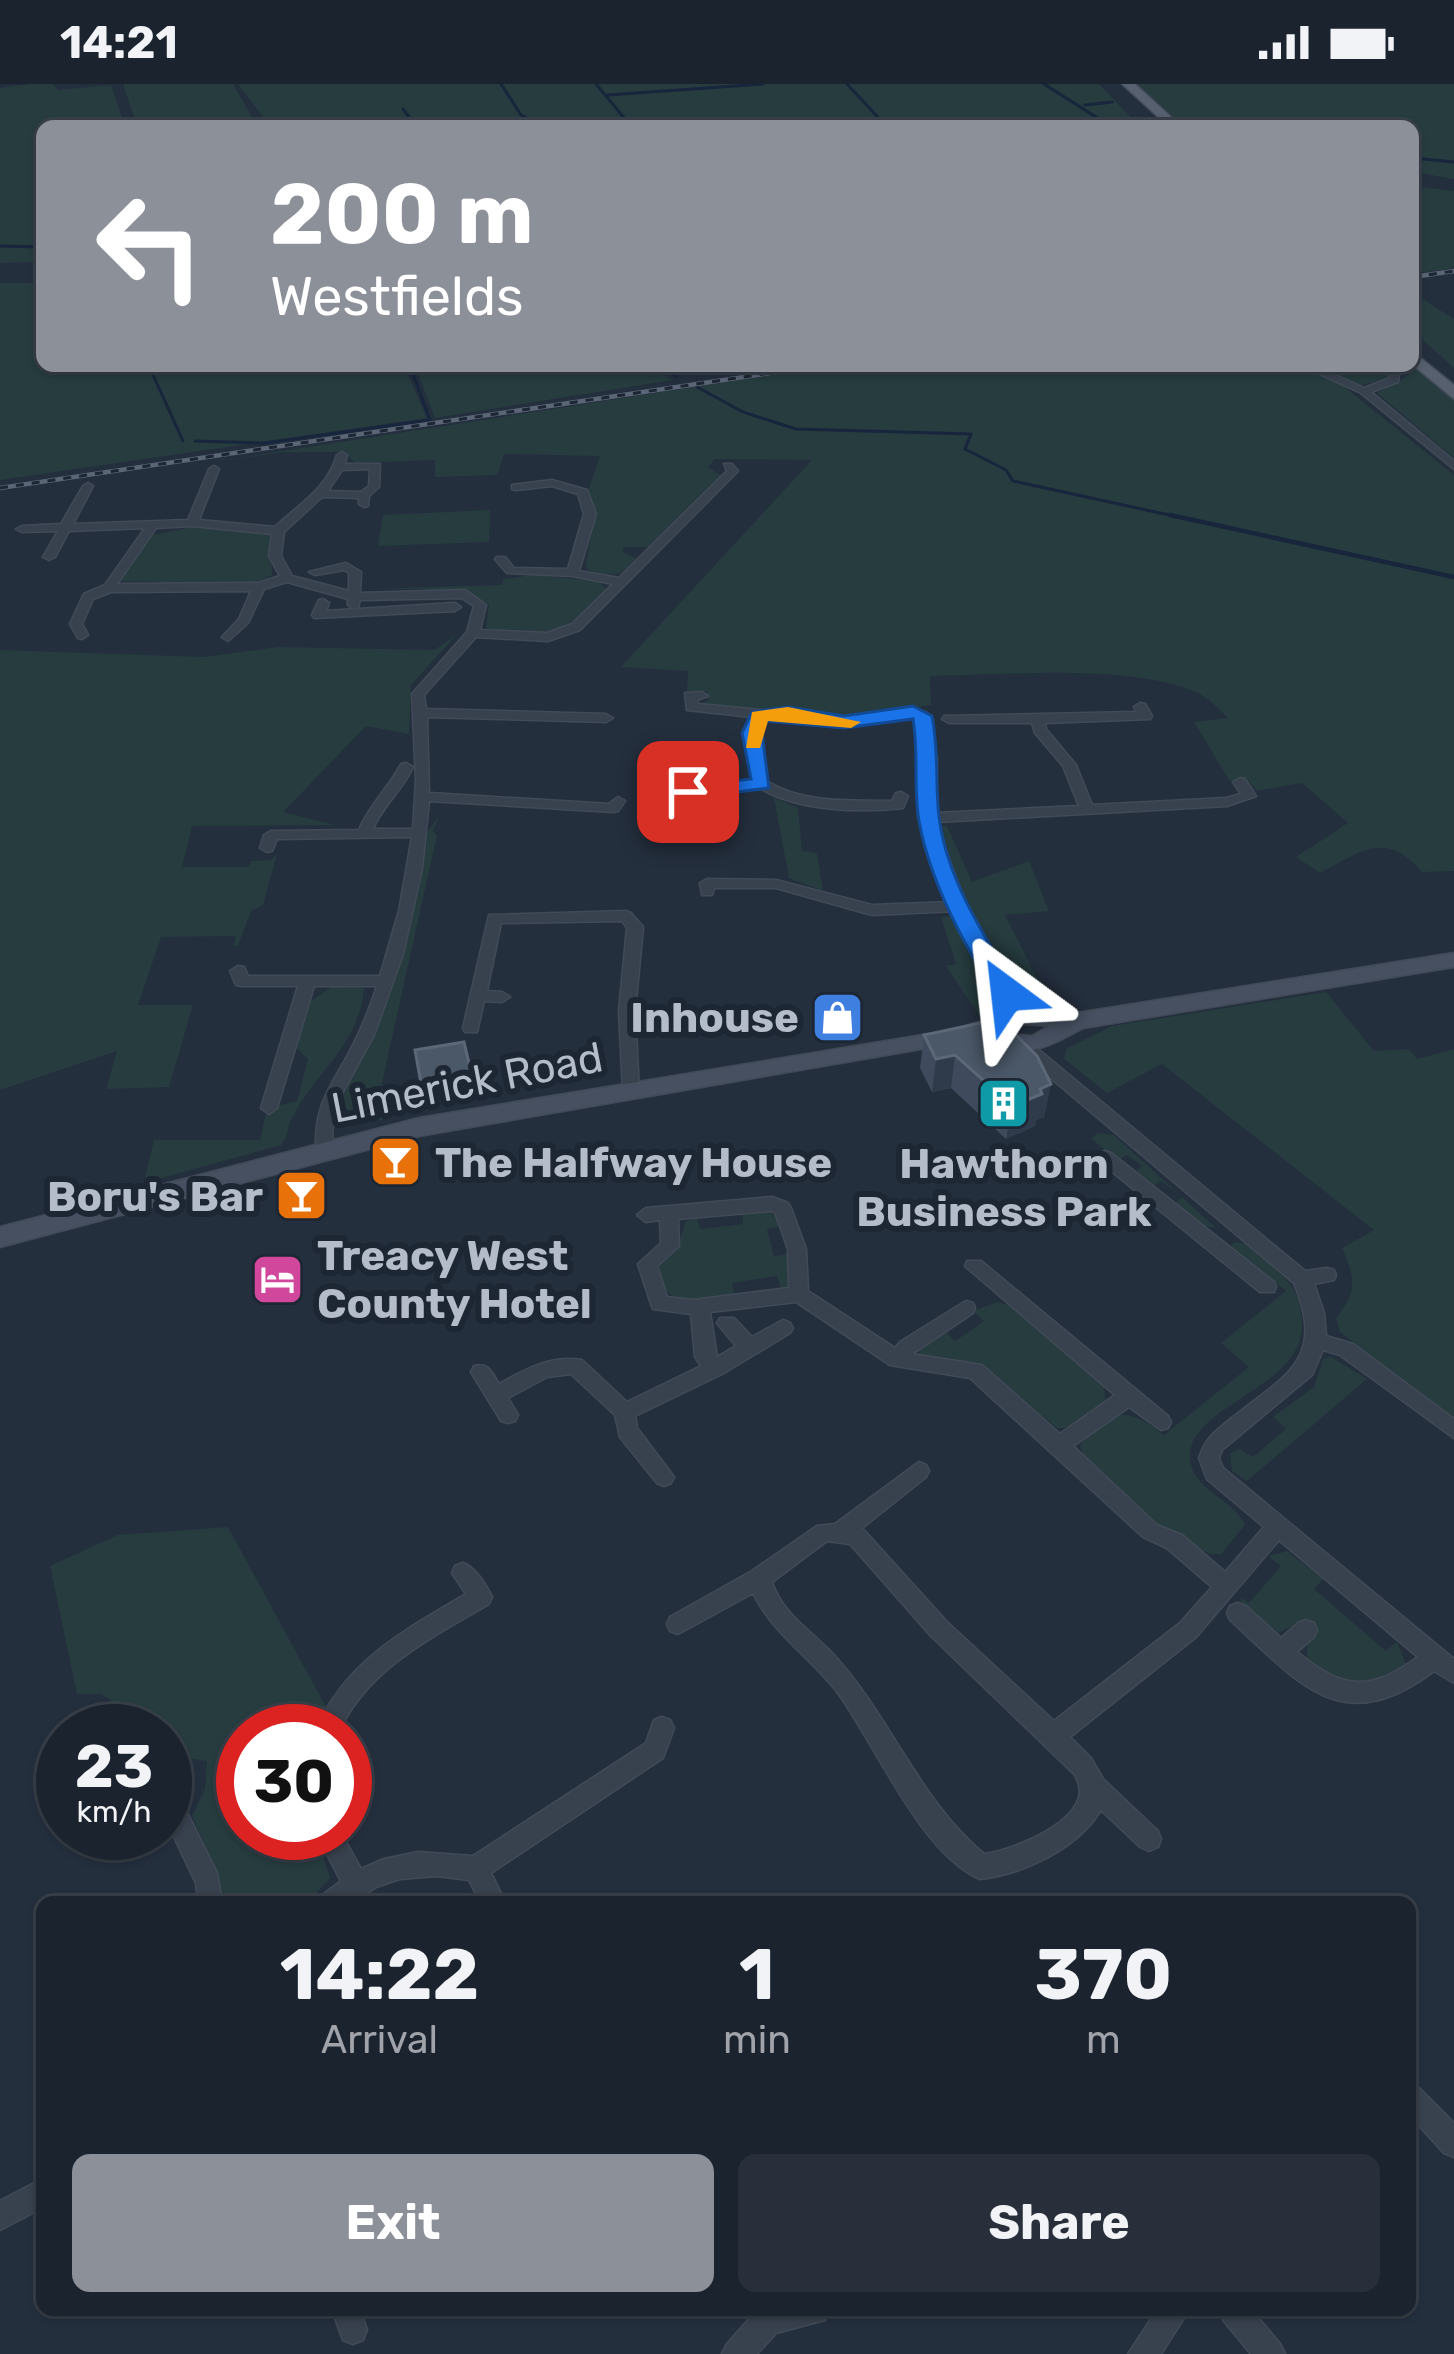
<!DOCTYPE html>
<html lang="en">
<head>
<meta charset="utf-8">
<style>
  :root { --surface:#1b232e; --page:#282f3a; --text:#f1f3f6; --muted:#a0a4aa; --line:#39404a; --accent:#8c9099 }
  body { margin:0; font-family:Rubik,sans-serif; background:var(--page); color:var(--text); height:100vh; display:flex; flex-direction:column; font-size:45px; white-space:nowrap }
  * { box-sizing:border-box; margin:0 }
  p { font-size:39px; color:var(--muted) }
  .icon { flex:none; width:66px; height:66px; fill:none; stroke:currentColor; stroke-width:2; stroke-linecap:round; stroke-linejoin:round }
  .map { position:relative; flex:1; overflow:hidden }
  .panel { position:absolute; left:36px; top:1812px; width:1380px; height:420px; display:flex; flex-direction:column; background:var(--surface); border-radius:18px; box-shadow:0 3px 9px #0004,0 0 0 3px var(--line) }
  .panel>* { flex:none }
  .top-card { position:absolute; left:36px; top:36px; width:1383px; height:252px; border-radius:18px; box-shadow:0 3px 9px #0004,0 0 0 3px var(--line); background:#8c9099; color:#fff; overflow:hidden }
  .speed { position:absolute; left:36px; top:1620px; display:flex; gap:24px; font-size:60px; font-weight:700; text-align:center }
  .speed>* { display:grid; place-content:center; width:156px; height:156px; border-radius:50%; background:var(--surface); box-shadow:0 3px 9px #0004,0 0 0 3px var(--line); line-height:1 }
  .speed small { font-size:30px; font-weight:400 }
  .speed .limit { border:18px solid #d22; background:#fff; color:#111 }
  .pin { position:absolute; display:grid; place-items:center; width:102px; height:102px; color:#fff; margin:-51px; border-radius:24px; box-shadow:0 6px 18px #0006 }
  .me { position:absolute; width:132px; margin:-66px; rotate:330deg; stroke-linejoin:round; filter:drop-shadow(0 0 9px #0008) }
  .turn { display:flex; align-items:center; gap:42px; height:252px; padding:0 36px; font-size:54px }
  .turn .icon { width:156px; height:156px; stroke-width:2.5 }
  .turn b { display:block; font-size:84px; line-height:102px }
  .eta { display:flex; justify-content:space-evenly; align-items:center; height:204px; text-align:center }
  .eta b { font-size:72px; font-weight:700; line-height:84px }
  .cta { display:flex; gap:24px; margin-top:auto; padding:24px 36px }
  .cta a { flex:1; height:138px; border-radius:18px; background:var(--accent); color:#fff; font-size:48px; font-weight:700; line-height:138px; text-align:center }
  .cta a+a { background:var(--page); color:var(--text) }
  .status { display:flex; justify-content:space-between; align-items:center; height:84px; padding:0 60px; background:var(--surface); direction:ltr }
  .status svg { height:33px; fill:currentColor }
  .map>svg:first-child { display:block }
  .green { fill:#263c3f }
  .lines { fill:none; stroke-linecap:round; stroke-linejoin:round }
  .stream-far1 { stroke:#17263c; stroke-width:3 }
  .stream { stroke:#17263c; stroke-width:4.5 }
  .minor-casing { stroke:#414a57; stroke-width:3 }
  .secondary-casing { stroke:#414a57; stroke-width:3 }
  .primary-casing { stroke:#414a57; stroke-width:3 }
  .minor { fill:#38414e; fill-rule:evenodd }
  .secondary { fill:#465061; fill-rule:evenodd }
  .primary { fill:#56606e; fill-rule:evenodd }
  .rail-casing { stroke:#5a6575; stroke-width:4.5 }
  .rail { stroke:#1d2633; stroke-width:3; stroke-dasharray:8; stroke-linecap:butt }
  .wall { fill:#3f4b5c }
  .shaded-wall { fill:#2f3b4b }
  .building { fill:#4b5868; stroke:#5c6777; stroke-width:3 }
  .route { fill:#1a73e8; stroke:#114b97; stroke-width:3 }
  .slow { fill:#f59e0b }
  .labels { text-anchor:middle; stroke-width:12; stroke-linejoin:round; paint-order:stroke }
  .poi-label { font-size:42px; font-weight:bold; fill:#b4bcc9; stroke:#1d2633; text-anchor:end }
  .street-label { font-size:42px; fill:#b4bcc9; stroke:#1d2633 }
</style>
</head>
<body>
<div class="status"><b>14:21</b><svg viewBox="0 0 49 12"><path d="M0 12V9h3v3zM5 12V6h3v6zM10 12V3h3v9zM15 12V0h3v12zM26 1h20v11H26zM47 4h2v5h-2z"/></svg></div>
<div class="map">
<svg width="1454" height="2270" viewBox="0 0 1454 2270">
  <rect width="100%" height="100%" fill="#242f3e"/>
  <g class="green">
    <path d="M30 0H53L58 6 111 1 125 42H42V178L0 179V4Z"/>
    <path d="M123 0H233L257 42H137Z"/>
    <path d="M238 0H1099L1139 42H635L616 26 628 42H270Z"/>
    <path d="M1136 0H1454V95L1413 88V42H1184Z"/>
    <path d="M1413 102 1454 107V184L1413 190Z"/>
    <path d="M0 199H42V282H404L427 334 0 396Z"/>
    <path d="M1413 209 1454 235V284L1413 247Z"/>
    <path d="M1413 280 1454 316V374L1377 309 1408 291 1403 282Z"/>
    <path d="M415 282H650L673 296 435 334Z"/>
    <path d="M829 282H1389L1391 293 1347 305 1454 391V787L1422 788C1385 746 1363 767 1320 789L1296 773 1348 739 1302 699 1257 707 1248 696H1229L1194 638 1228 634C1217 623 1207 612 1191 606 1121 580 1005 591 930 592L931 621 838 635 791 626 709 623 703 618 709 616 707 607H687L688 587 621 583 812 376 715 375 708 383 722 392 653 463H624L622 468 637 475C624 494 608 493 588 486L586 479 596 428 588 407 600 372 504 370 497 391 435 393V376L355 379 345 368H285L206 379Z"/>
    <path d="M490 426 489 458 378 462 383 431Z"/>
    <path d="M193 443 270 451 272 491 251 500 120 497 152 451Z"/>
    <path d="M532 491 598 497 606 505C583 543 528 564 486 544L489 520 457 505H371L501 501 504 495Z"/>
    <path d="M458 549 411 601 409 650 366 642 283 728 334 741 192 742 182 783H249L251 777 271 776 277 770 263 821 251 827 238 862H233L236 852 161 853 138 921H193L169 1003 106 1005 117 967 0 1006V566L203 573 278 563 435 566Z"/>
    <path d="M774 714 798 724 802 767 817 769 823 807 789 794Z"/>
    <path d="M441 730 432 747 437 751 380 1008 383 1036 362 1038 338 1018C388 935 413 844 427 748Z"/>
    <path d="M940 742H947L972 798 1029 777 1049 827 1005 831 1045 910 1020 912C986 858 956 804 940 742Z"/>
    <path d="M952 832 998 912 1001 930 981 934 946 882 956 880 941 833Z"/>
    <path d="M333 902 364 904C360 961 313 990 291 1036 286 1046 289 1052 281 1061L144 1099 154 1056H260L267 1025 297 1017 308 975 294 962 311 917Z"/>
    <path d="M1326 908 1374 967 1409 965 1417 975 1454 965V1337L1340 1248 1336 1234C1358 1208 1355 1193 1342 1164L1374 1146 1162 980 1107 1009 1064 975 1066 965 1112 942Z"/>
    <path d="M1098 1049 1114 1051 1216 1144 1201 1141 1174 1120 1182 1113 1161 1097 1151 1103 1133 1089 1142 1082 1127 1071 1117 1077 1091 1054Z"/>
    <path d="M765 1126 780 1133 783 1142 767 1145 774 1172 791 1170 789 1202 781 1204 777 1192 732 1199 734 1211 681 1217 662 1205 655 1181 679 1159 685 1138 697 1134 700 1145 743 1140 742 1129Z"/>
    <path d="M1235 1158C1253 1159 1266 1177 1279 1189 1296 1203 1300 1215 1302 1237 1307 1303 1192 1319 1190 1371 1189 1406 1234 1414 1245 1441L1221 1470H1211C1180 1460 1087 1394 1080 1362 1107 1322 1129 1323 1164 1351L1249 1283 1221 1259 1286 1207 1235 1167 1231 1161Z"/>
    <path d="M997 1218 1009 1221 1104 1300 1105 1316 1067 1344H1057L976 1278 922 1273 919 1267 945 1247 955 1257 984 1237 973 1227Z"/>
    <path d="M1331 1273 1367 1295 1247 1397 1232 1387 1230 1369 1240 1365 1253 1373 1286 1345 1273 1333 1314 1303 1323 1275Z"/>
    <path d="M228 1443 326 1623 313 1647H243V1749H316L330 1794 308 1818H222L217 1787 192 1732 205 1705 207 1677 165 1671V1647H151L146 1634 100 1610H77L50 1482 118 1451Z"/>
    <path d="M1287 1467 1323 1495 1314 1505 1386 1567 1397 1558 1406 1580C1365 1603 1341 1611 1307 1576V1561L1317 1550 1304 1537 1278 1549 1244 1524 1240 1513 1249 1519 1281 1482 1268 1472Z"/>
  </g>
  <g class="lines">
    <g class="stream-far1">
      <path d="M501 0 521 31 541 42"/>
      <path d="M596 0 631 42"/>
      <path d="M847 0 886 42"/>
      <path d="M1044 0 1107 40"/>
      <path d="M608 11 763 0"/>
      <path d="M1085 21 1112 18"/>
      <path d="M403 25 416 42"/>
      <path d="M1413 74 1454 78"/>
      <path d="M0 162 42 163"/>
      <path d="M149 282 183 357"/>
      <path d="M659 282 676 292"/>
      <path d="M697 303 743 328 796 345 971 350 965 365 1006 386 1013 397 1183 434"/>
      <path d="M195 357 265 359 430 336 410 282"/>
    </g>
    <path class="stream" d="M1170 431 1454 493"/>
    <defs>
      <g id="minor">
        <path d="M1302 282H1315L1364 304 1390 294V282H1400L1398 298 1371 308 1454 377V385L1361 309Z"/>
        <path d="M342 368 347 371 345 380H380L379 403 369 412 368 422 364 423 359 420V414L322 413 284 448 281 472 292 492 349 507V489L344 486 315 491 309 488 346 479 361 488 360 509 465 506 486 521 480 546 547 549 572 540 613 500 573 492 507 489 495 475 497 473H505L514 484 568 485 584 430 578 410 552 402 516 406 512 405V401L552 396 587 406 596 430 579 487 619 494 727 387 724 380H732L738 387 580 546 548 557 476 553 424 611 426 625 606 630 613 634 606 638 427 633 429 709 609 720 618 713 625 717 618 727 613 728 429 717 422 784 403 870 374 951 338 1017 332 1048 334 1068 325 1074 316 1068C314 1021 329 1006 350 967 361 946 370 924 377 902H314L277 1024 269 1030 261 1024 298 902H242L236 901 230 887 238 882 244 883 248 892H380L399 827 412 753 277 755 272 767 267 768 260 764 264 751 271 747 359 746C369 721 389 704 401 680L406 679 413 683C403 706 382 722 373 745H413L416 696 412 610 467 548 474 522 462 514 360 516 358 524 354 525 348 521V515L287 498 264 505 248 539 228 557 222 553 239 535 251 507 111 508 93 515 82 540 88 551 82 555 78 554 70 540 84 510 105 501 145 444 69 447 55 473 49 476 43 473 58 447 22 448 16 445 22 442 61 440 83 402 88 399 93 402 73 440 188 436 209 385 214 382 219 385 199 436 275 443C298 421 328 404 337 371ZM370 385 369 402 361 408 328 407 342 386ZM192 442 272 450 269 472 280 492 258 499 117 500 156 444Z"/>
        <path d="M323 515 329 519 326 527 455 519 461 523 455 527 314 534 312 531 319 516Z"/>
        <path d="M702 608 708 612 697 616 698 620 844 634 913 624 927 629 937 674 936 729 1079 722 1063 682 1035 649 1032 639H949L942 635 944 632 1136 628 1134 623 1140 619 1145 620 1152 632 1150 635 1045 639 1046 645 1076 681 1092 721 1226 714 1241 710 1233 698 1240 694 1245 695 1256 712 1227 722 937 738C953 790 972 842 1003 887 1014 903 1027 917 1038 933L1030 938 1024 937 987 888 955 827 872 831 776 804H714L712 811H702L700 799 707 795 776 796 872 821 951 818 922 734 923 674 916 634 911 632 844 642 765 634 759 649 768 698C805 720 851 716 892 717L896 709 901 708 908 712 903 724C861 729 796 727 760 704L646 715 643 700 650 696 657 700V707L755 697 745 649 752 633 687 626 685 609Z"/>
        <path d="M626 827 631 829 643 843 635 927 639 1008 637 1012 631 1014 623 1008 619 927 627 844 622 837 501 839 487 907 502 908 510 913 502 918 484 917 477 948H465L463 944 489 831Z"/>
        <path d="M1021 955 1027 956 1305 1187 1327 1184 1334 1186 1336 1191 1334 1196 1314 1200 1324 1229 1326 1252 1353 1260 1454 1335V1354L1340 1271 1323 1266 1312 1291 1222 1366 1219 1374 1223 1384 1454 1575V1599L1434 1587C1342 1656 1300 1600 1230 1536L1227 1529 1230 1522 1238 1519 1246 1522 1281 1554 1298 1539 1306 1536 1314 1539 1317 1546 1314 1553 1297 1568C1343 1606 1370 1608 1418 1573L1279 1456 1196 1553 1070 1653 1091 1674 1103 1695 1158 1747 1161 1755 1158 1763 1149 1767 1140 1763 1101 1726C1077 1765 1024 1790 980 1795 921 1770 876 1661 838 1609 811 1574 773 1550 753 1509L678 1550 670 1547 667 1540 670 1533 752 1487 817 1442 835 1440 919 1378 926 1381 929 1387 926 1393 862 1444 947 1538 1054 1637 1180 1539 1212 1503 1168 1465 1143 1453 970 1294 890 1281 796 1218 710 1228 717 1273 736 1262 717 1239 720 1234H734L752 1253 783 1236 790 1239 793 1244 790 1249 722 1290 635 1332 637 1344 674 1393 671 1399 664 1402 657 1399 620 1353 615 1331 571 1290 547 1293 508 1314 518 1331 515 1337 508 1339 501 1337 471 1288 474 1282C489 1278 492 1289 499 1300 526 1285 550 1271 582 1276L627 1318 701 1282 695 1273 691 1230 653 1225 651 1220 638 1180 661 1159 660 1136 646 1138 637 1131 646 1124 772 1113 788 1119 791 1124 806 1165 808 1207 895 1264 900 1258 966 1217 973 1219 975 1224 973 1229 912 1270 982 1281 1060 1350 1115 1311 965 1182 967 1177H981L1168 1332 1171 1338 1168 1344 1161 1346 1129 1323 1073 1362 1157 1441 1182 1451 1225 1488 1264 1443 1207 1395 1199 1374C1205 1356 1213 1349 1228 1337 1283 1292 1327 1279 1294 1199L1015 964 1013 960 1015 956ZM771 1127 775 1128 788 1165 789 1204 693 1216 667 1213 657 1182 679 1162 678 1135ZM827 1457 850 1460 931 1552 1074 1690C1103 1731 1016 1766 984 1770 918 1715 890 1631 832 1569 811 1547 781 1528 772 1498Z"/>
        <path d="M1105 1067 1111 1069 1274 1198 1276 1203 1274 1208H1260L1099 1077 1096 1073 1099 1069Z"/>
        <path d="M463 1479C476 1484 486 1501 492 1513L489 1520C431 1554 369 1584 339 1647H315C347 1576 402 1548 466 1510L452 1489 455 1482Z"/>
        <path d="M662 1633 670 1636 674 1644 663 1674 491 1789 505 1818H480L469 1796 436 1792 400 1795 376 1803 354 1818H322L325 1809 341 1797 316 1749H341L361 1785 384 1775 418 1768 473 1772 646 1659 654 1636Z"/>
        <path d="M165 1696 173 1700 217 1789 222 1818H198L196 1799 165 1734Z"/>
        <path d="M1410 2000 1419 2004 1454 2039V2073L1444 2069 1410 2032Z"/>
        <path d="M42 2095V2124L0 2146V2117Z"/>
        <path d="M332 2226H360L367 2246 363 2256 353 2260 343 2256Z"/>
        <path d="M746 2226H829L825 2236 776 2249 757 2270H722L727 2260 749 2235Z"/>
        <path d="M1157 2226H1189L1161 2270H1128Z"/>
        <path d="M1219 2226H1252L1280 2260 1285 2270H1251L1223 2236Z"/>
      </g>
      <path id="secondary" d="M1454 869V883L1083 944C1046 965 1025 974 981 963L979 955 419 1052 0 1163V1143L419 1034 953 946 1023 924 1077 929ZM1024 940 1049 942 1032 952 996 949Z"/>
      <g id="primary">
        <path d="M1122 0H1135L1181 42H1168Z"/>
        <path d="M1413 268 1454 301V315L1413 281Z"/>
      </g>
    </defs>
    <use href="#minor" class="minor-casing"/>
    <use href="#secondary" class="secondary-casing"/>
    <use href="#primary" class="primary-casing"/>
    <use href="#minor" class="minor"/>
    <use href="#secondary" class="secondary"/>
    <use href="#primary" class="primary"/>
    <defs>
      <g id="rail">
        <path d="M1413 193 1454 187"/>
        <path d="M0 404 817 282"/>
      </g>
    </defs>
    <use href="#rail" class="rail-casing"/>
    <use href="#rail" class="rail"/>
  </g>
  <path class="wall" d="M924 951 1051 1000 1044 1033 1036 1036 1035 1042 1006 1055 951 1004 932 1008 920 984Z"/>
  <g class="shaded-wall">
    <path d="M955 971 951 1004 932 1008 936 975Z"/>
    <path d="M473 996 475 1012 425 1021 422 1005Z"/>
    <path d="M1051 1000 1044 1033 1036 1036 1035 1042 1006 1055 1012 1022Z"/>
  </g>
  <g class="building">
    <path d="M990 937 1005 940 1037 972 1051 1000 1040 1005 1042 1010 1012 1022 955 971 936 975 924 951Z"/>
    <path d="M464 958 473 996 422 1005 415 966Z"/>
  </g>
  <path class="route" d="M913 622 932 632C939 666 935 699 939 733 947 797 987 856 1019 910L1015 916H998C965 861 931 802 919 737 913 704 919 669 913 635L844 644 767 637 762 649 769 704 688 714 678 708 688 702 751 695 742 649 752 628 788 623 844 632Z"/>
  <path class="slow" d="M788 623 861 638 851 644 768 637 760 664H746L752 628Z"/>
  <defs>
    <symbol id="shop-square" viewBox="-11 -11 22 22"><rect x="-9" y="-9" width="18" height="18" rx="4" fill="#3f7fe0" stroke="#1d2633"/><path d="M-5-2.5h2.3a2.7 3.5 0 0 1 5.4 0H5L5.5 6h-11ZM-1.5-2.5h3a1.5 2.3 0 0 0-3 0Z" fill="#fff"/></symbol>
    <symbol id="building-square" viewBox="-11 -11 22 22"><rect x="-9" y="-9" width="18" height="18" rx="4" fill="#0f9aa8" stroke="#1d2633"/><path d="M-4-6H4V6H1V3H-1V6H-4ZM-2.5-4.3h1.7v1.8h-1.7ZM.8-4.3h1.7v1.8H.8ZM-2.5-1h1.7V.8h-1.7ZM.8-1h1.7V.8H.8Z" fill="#fff"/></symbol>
    <symbol id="bar-square" viewBox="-11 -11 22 22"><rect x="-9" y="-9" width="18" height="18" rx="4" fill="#e8710a" stroke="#1d2633"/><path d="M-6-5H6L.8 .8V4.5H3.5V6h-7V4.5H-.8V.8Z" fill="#fff"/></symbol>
    <symbol id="hotel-square" viewBox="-11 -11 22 22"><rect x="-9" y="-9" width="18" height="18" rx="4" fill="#d1479c" stroke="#1d2633"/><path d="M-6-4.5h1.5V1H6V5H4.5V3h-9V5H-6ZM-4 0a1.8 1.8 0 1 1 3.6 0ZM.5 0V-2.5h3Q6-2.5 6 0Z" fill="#fff"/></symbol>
  </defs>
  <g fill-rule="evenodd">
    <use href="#shop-square" x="808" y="904" width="59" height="59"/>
    <use href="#building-square" x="974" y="990" width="59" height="59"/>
    <use href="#bar-square" x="366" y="1048" width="59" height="59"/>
    <use href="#bar-square" x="272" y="1082" width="59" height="59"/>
    <use href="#hotel-square" x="248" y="1166" width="59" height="59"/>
  </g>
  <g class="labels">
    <g class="poi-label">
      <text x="799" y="948">Inhouse</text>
      <text x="435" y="1093" text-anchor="start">The Halfway House</text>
      <text x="1004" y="1094" text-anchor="middle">Hawthorn<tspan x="1004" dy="48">Business Park</tspan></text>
      <text x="263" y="1127">Boru's Bar</text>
      <text x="317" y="1186" text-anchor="start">Treacy West<tspan x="317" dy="48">County Hotel</tspan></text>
    </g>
    <g class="street-label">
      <text transform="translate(467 998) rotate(-11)" y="15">Limerick Road</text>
    </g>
  </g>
</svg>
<div class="speed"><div>23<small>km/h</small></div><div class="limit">30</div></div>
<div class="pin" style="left:688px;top:708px;background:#d93025"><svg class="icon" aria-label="arrive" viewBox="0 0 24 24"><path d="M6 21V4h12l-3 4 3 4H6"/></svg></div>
<svg class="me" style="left:1007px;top:910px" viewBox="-20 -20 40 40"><path d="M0-17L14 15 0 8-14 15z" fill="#1a73e8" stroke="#fff" stroke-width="4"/></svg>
<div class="top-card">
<div class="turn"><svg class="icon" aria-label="left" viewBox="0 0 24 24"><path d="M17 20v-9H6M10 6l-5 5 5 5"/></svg><div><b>200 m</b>Westfields</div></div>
</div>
<section class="panel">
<div class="eta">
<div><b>14:22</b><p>Arrival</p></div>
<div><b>1</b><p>min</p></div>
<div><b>370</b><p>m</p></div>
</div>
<div class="cta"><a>Exit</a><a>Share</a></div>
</section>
</div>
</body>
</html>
